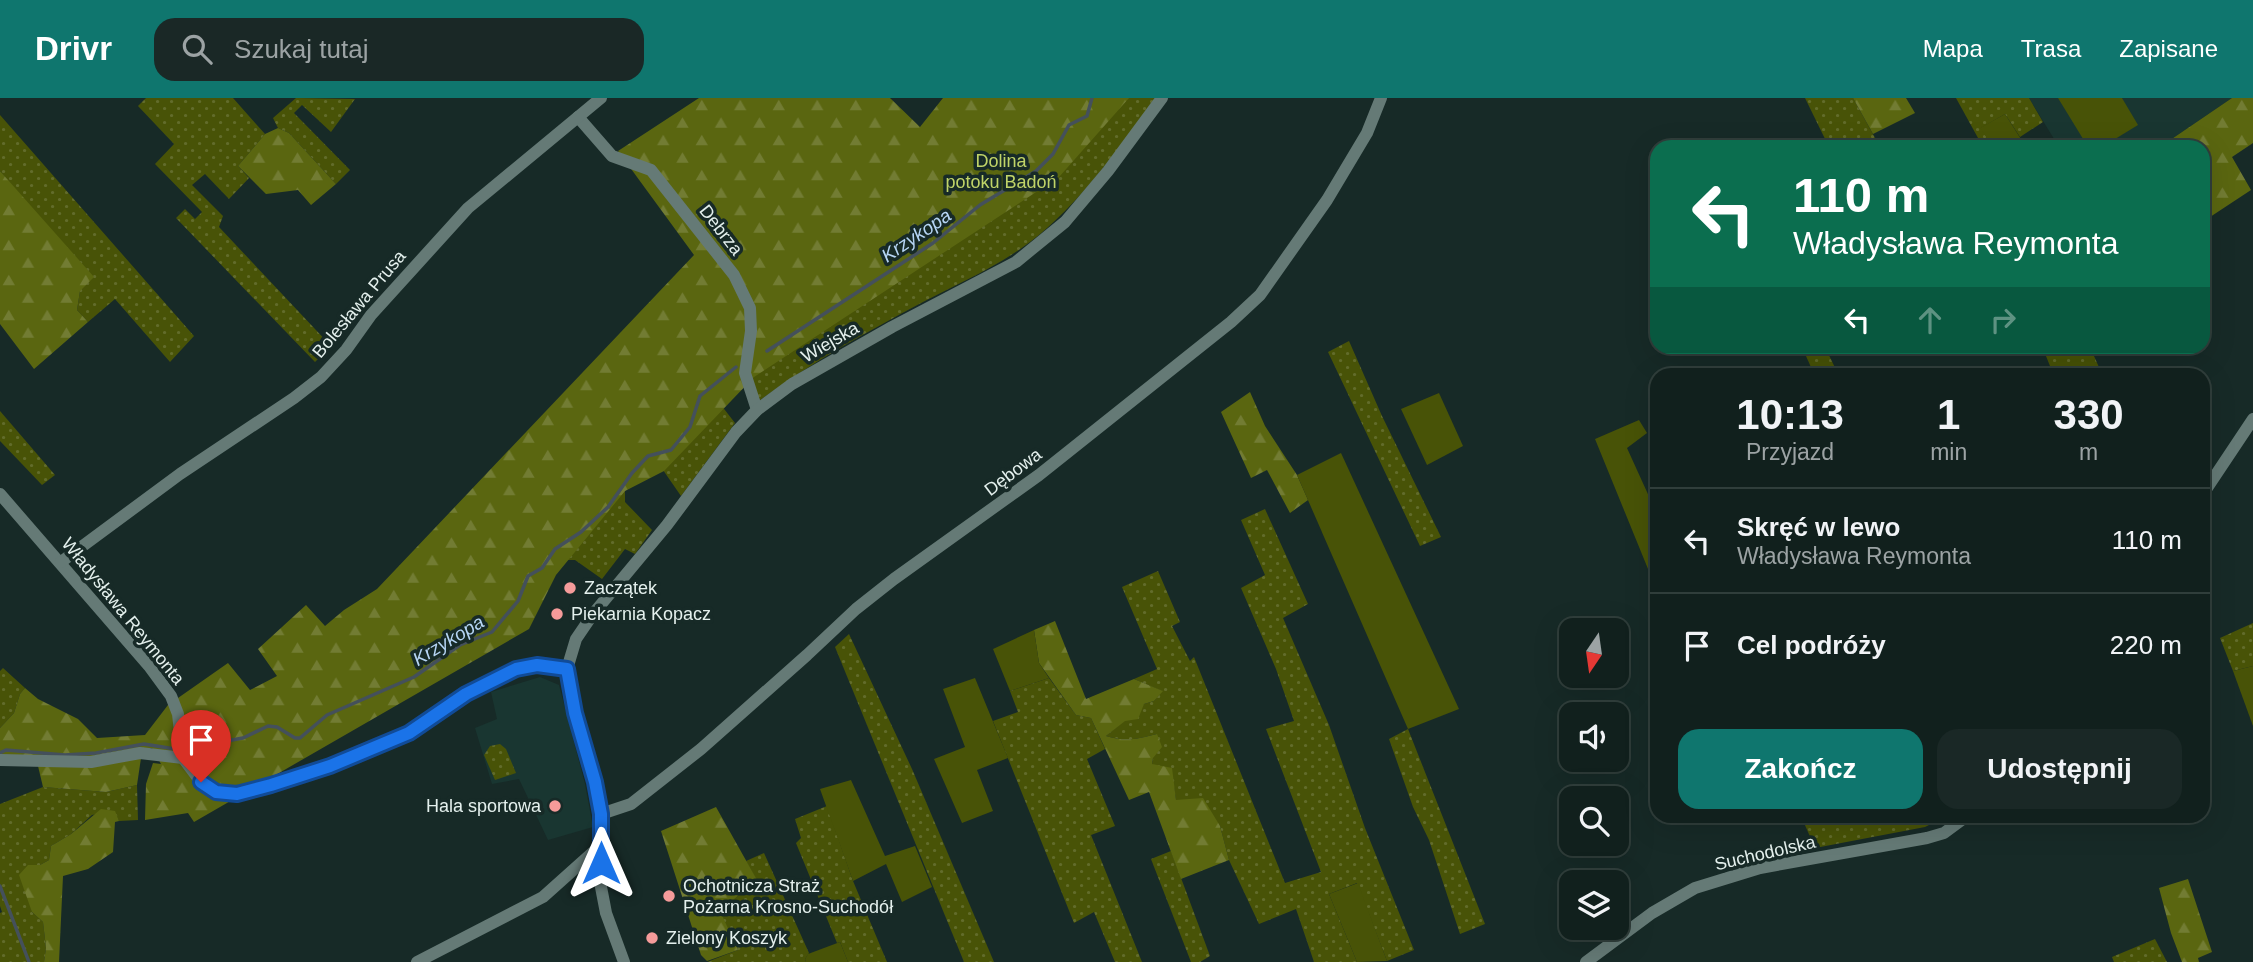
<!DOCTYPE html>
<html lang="pl">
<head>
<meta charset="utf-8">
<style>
  :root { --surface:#11201d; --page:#1a2826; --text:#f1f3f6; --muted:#9ca3a4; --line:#303e3b; --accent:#0f766e }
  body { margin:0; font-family:Helvetica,sans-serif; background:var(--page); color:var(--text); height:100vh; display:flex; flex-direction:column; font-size:26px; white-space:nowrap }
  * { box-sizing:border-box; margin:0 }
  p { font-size:23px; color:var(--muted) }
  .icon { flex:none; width:38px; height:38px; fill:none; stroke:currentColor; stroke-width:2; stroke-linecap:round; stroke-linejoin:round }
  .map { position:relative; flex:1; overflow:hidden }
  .details { position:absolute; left:1650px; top:270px; width:560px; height:455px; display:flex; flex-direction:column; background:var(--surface); border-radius:21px; box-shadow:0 7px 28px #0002,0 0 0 2px var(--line) }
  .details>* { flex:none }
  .guide { position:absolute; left:1650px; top:42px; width:560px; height:214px; border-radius:21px; box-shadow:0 7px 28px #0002,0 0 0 2px var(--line); background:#0b6e4f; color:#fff; overflow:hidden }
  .needle { width:46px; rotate:193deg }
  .fabs { position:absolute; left:1559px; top:520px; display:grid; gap:14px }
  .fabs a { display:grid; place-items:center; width:70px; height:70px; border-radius:14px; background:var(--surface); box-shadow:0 7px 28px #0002,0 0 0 2px var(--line); font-size:35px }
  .pin { position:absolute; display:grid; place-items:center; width:60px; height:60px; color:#fff; margin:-72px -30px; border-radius:50% 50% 50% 0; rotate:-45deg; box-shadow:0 0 7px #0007 }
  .pin .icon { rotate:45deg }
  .me { position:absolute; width:77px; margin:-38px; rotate:0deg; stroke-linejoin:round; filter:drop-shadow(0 0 5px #0008) }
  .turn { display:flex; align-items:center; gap:24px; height:147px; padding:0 28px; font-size:32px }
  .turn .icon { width:91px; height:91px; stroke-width:2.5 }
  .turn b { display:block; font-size:49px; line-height:60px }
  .lanes { display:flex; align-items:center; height:66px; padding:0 28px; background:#0003; justify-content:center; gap:35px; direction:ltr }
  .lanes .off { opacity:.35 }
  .eta { display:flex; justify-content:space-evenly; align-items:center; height:119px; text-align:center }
  .eta b { font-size:42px; font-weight:600; line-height:49px }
  .cta { display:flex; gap:14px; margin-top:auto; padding:14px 28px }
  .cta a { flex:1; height:80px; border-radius:21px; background:var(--accent); color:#fff; font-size:28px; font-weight:600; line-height:80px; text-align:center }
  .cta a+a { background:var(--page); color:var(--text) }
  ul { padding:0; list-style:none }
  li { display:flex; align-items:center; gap:21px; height:105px; padding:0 28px; border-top:2px solid var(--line) }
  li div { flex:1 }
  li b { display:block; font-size:26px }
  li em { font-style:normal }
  header { display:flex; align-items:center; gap:42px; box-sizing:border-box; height:98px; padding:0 35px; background:var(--accent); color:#fff }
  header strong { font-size:33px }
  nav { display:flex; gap:38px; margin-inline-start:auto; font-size:24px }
  .search { width:490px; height:63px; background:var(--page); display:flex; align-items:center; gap:18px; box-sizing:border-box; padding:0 24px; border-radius:21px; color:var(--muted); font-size:26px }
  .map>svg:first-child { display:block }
  .built { fill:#193631 }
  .grass { fill:url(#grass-dots) }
  .forest { fill:url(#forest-firs) }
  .garden { fill:#485307 }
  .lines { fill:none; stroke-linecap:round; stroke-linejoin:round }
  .stream { stroke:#44505b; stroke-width:3.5 }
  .minor { stroke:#657a76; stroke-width:12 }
  .route-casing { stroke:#114b97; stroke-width:18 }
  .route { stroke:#1a73e8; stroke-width:12 }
  .poi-dot { fill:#f59b9a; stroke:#172a27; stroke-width:2.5 }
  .labels { text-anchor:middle; stroke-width:7; stroke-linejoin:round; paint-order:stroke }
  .park-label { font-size:18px; fill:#c0d468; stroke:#172a27 }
  .street-label { font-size:18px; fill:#e4f0ed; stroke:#172a27 }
  .poi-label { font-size:18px; fill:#e4f0ed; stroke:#172a27; text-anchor:start }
  .water-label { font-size:19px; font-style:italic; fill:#b6d5f4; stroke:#172a27 }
</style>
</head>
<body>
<header>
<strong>Drivr</strong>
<div class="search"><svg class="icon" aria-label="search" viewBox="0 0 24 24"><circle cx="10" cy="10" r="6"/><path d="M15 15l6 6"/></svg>Szukaj tutaj</div>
<nav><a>Mapa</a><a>Trasa</a><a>Zapisane</a></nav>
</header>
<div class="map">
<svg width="2253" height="864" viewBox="0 0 2253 864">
  <defs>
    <pattern id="grass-dots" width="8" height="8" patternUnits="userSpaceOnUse" patternTransform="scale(1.75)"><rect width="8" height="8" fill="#485307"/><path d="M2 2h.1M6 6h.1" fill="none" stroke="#626c2b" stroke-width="1.8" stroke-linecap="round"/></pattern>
    <pattern id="forest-firs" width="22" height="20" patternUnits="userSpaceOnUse" patternTransform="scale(1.75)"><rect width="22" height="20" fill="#5a6610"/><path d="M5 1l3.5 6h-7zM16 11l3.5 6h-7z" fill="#727c33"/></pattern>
  </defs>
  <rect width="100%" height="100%" fill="#172a27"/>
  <g class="built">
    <path d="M2029 0H2232L2160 49H2059Z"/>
    <path d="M540 579 559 587 585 686 593 729 548 742 519 681 492 686 475 630 497 621 491 594Z"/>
  </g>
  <g class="grass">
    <path d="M146 0H233L265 36 238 68 249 80 229 101 205 76 192 87 223 118 219 129 331 248 315 264 176 120 185 111 195 121 202 114 155 66 174 46 138 8Z"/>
    <path d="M296 0 355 1 331 34 302 7 294 15 350 72 336 86 289 35 278 30 273 20Z"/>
    <path d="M963 0H1155C1121 48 1077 109 1030 144 997 169 959 185 923 204 865 235 812 264 759 303L750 281 714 298 735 325 681 398 654 359 625 393V404L652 432 635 456 625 451 602 481 575 462H547L724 177Z"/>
    <path d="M1805 0H1853L1880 49H1829Z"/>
    <path d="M1956 0H2029L2043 24 2020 39 2005 16 1981 30 1993 49H1983Z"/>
    <path d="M0 17 194 238 170 264 115 201 88 224 77 212 80 193 19 96 0 73Z"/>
    <path d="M1349 243 1382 318 1441 439 1420 448 1328 254Z"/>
    <path d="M2042 248 2090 249 2102 276H2038L2052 273Z"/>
    <path d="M1802 249H1825L1838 276H1814Z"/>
    <path d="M0 313 55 377 42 387 0 343Z"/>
    <path d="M1265 411 1308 506 1283 520 1329 627 1365 730 1414 852 1387 863 1357 785 1329 796 1357 864H1314L1296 811 1259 826 1229 762 1220 728 1176 702 1174 689 1152 666 1157 636C1138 641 1125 644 1106 638L1144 606 1154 603 1162 593 1134 581 1157 571 1122 489 1158 473 1180 524 1172 528 1190 563 1194 559 1285 785 1321 774 1266 631 1294 623 1276 571 1241 490 1265 477 1241 422Z"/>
    <path d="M2253 525V568L2233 573 2220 540Z"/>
    <path d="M849 536 912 671 994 864H964L835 549Z"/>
    <path d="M3 570 25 590 20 596 14 615 0 630V573Z"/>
    <path d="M1049 580 1076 617 1091 620 1105 651 1087 661 1115 728 1091 737 1142 864H1115L1094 814 1074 825 993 623 1018 614 1010 593Z"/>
    <path d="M1408 631 1485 826 1460 836 1429 742 1413 709 1389 641Z"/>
    <path d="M500 646 506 651 516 675 495 682 484 657 490 648Z"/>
    <path d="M137 687 138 722 119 723 114 713 92 717 71 736 51 748 49 762 40 767H28L32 814 43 824 46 850 44 864H0V815L2 814 0 808V706L43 689 106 694Z"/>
    <path d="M827 708 853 783 887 864H848L840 844 837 845 796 745 801 740 795 721Z"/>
    <path d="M1801 718H1947L1925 729 1815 750Z"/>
    <path d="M1171 753 1210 858 1200 864H1191L1151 761Z"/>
    <path d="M764 755 809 855 805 861 806 864H707L738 852 719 813 757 783 746 763Z"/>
    <path d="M2155 841 2167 864H2114L2112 859Z"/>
  </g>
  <g class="forest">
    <path d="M699 0H890L920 29 943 0H1129L1059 79 754 279 664 373 625 393 556 477 529 531 194 724 188 715 145 722 146 686 153 665 161 666 152 650 124 652 93 658 0 657V630L14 615 20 596 25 590 38 601 78 621 97 640 145 637 168 607 228 565 250 592 277 578 258 551 306 507 325 528 344 512 377 491 694 157 618 53Z"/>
    <path d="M1853 0H1906L1915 15 1873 36Z"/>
    <path d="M2232 0H2253V45L2232 59 2251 92 2207 121 2203 119V93L2211 86 2210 69 2203 61V49H2160Z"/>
    <path d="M278 30 289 35 336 86 311 107 298 92 266 96 238 68 265 36Z"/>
    <path d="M0 73 94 179 80 193 77 212 88 224 34 271 0 226Z"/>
    <path d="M1250 294 1265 328 1297 377 1308 402 1290 415 1267 372 1251 380 1221 314Z"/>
    <path d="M1055 523 1086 601 1134 581 1163 593 1154 603 1144 606 1138 621 1125 623 1106 638C1125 644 1138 641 1157 636L1162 649 1153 660 1152 666 1172 670 1176 702 1203 700 1220 728 1229 762 1181 781 1149 694 1129 702 1091 620 1076 617 1039 565 1034 532Z"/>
    <path d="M141 660 137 687 106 694 43 689 38 668Z"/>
    <path d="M716 709 757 782 720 813 738 852 707 863 701 857 661 733Z"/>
    <path d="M101 711 115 713 119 723 115 724 113 754 88 771 63 778 59 864H44L46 850 43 824 32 814 19 777 28 767H40L49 762 51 748 71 736Z"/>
    <path d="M2188 781 2212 854 2198 860 2199 864H2182L2171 835 2159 790Z"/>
  </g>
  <g class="garden">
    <path d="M2058 0H2122L2138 27 2102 49H2088Z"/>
    <path d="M2005 16 2026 49H1993L1980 30Z"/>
    <path d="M1439 295 1463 348 1427 367 1401 311Z"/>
    <path d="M1639 322 1647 335 1627 350 1657 416V493L1595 341Z"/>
    <path d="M1341 355 1459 611 1408 631 1297 377Z"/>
    <path d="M1034 532 1039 565 1049 580 1010 593 993 551Z"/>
    <path d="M2253 568V628L2233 573Z"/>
    <path d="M975 580 1008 660 977 672 993 713 962 725 934 661 965 649 943 591Z"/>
    <path d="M851 682 885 758 915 748 932 789 902 804 886 766 853 783 820 691Z"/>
    <path d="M1358 785 1387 863 1357 864 1329 796Z"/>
    <path d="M840 844 848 864H806L805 861 808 856Z"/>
  </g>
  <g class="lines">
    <g class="stream">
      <path d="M767 253 933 145 980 107 1036 73 1053 56 1069 27 1087 18 1092 0"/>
      <path d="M199 648 243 640 268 628 277 629 295 640H300L327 617 414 579 460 547 492 534 518 503 528 478 542 470 555 451 581 434 608 409 632 375 648 358 671 352 690 329 700 298 736 269"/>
      <path d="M0 655 6 652 65 657 96 655 144 646 175 651"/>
      <path d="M0 788 29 864"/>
    </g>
    <g class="minor">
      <path d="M578 19 612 58 651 72 734 177 750 210 751 233 745 275 757 312"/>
      <path d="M0 396 149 568 171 598 178 616 183 660 201 684 216 694 238 696 330 668 409 635 466 596 516 571 537 567 567 571"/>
      <path d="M2203 396 2253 321"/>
      <path d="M61 464 180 376 294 300 321 279 346 252 371 217 468 110 601 0"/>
      <path d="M0 662 91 664 140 655 183 660"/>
      <path d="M601 716 631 706 701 651 807 557 856 511 894 481 1039 377 1231 224 1260 197 1327 102 1367 35 1381 0"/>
      <path d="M417 864 543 799 600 748"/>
      <path d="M624 864 606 815 601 789V716L595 684 574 615 567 571 576 541 593 516 667 427 736 334 757 312 792 286 892 229 1016 164 1065 124 1108 73 1162 0"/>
      <path d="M1586 864 1652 815 1695 790 1760 770 1927 740 1944 735 1967 718"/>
    </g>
  </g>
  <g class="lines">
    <defs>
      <path id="route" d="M201 684 216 694 237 696 271 687 330 668 409 635 466 596 516 571 537 567 567 571 575 615 595 684 601 716V765"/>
    </defs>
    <use href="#route" class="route-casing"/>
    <use href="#route" class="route"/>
  </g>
  <g class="poi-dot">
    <circle cx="570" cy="490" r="7"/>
    <circle cx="557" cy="516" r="7"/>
    <circle cx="555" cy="708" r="7"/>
    <circle cx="669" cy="798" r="7"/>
    <circle cx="652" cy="840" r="7"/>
  </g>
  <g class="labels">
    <g class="park-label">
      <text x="1001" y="69">Dolina<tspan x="1001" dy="21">potoku Badoń</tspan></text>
    </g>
    <g class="street-label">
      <text transform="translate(721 132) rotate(52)" y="6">Debrza</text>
      <text transform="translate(359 206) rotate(-50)" y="6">Bolesława Prusa</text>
      <text transform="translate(830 244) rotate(-30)" y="6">Wiejska</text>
      <text transform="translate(1013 374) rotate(-37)" y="6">Dębowa</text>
      <text transform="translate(123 513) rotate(51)" y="6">Władysława Reymonta</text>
      <text transform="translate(1765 755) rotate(-13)" y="6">Suchodolska</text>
    </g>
    <g class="poi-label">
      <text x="584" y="496">Zaczątek</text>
      <text x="571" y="522">Piekarnia Kopacz</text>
      <text x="541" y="714" text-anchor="end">Hala sportowa</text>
      <text x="683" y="794">Ochotnicza Straż<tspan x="683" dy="21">Pożarna Krosno-Suchodół</tspan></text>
      <text x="666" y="846">Zielony Koszyk</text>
    </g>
    <g class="water-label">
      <text transform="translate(916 137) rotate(-34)" y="7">Krzykopa</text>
      <text transform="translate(448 542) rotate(-31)" y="7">Krzykopa</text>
    </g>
  </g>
</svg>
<div class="fabs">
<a><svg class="needle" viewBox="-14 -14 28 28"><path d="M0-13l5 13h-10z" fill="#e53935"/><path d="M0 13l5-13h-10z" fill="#9ca3a4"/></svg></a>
<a><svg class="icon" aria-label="sound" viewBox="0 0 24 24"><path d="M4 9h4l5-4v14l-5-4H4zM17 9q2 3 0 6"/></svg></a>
<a><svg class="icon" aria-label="search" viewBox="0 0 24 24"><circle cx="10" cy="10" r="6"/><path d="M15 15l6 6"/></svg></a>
<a><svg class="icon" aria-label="layers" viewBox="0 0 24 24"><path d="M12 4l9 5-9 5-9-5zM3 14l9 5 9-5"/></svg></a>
</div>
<div class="pin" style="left:201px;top:684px;background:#d93025"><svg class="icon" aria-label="arrive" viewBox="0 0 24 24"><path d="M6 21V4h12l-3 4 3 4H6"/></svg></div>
<svg class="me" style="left:601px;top:765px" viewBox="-20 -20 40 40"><path d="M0-17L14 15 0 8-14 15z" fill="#1a73e8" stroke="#fff" stroke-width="4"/></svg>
<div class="guide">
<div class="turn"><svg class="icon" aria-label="left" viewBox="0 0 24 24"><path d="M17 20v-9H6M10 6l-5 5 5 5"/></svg><div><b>110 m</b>Władysława Reymonta</div></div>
<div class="lanes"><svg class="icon" aria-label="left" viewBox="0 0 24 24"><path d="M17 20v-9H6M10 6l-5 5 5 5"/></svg><svg class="icon off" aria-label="ahead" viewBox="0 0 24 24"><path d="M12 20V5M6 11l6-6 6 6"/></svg><svg class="icon off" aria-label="right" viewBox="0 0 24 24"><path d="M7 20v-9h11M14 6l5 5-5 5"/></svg></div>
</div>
<section class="details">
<div class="eta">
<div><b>10:13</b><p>Przyjazd</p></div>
<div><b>1</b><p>min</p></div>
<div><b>330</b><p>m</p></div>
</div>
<ul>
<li><svg class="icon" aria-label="left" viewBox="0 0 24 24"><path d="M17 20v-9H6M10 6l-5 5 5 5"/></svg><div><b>Skręć w lewo</b><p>Władysława Reymonta</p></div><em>110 m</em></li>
<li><svg class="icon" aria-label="arrive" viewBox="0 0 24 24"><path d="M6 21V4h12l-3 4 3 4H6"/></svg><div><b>Cel podróży</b></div><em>220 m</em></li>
</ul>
<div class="cta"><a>Zakończ</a><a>Udostępnij</a></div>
</section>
</div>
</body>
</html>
